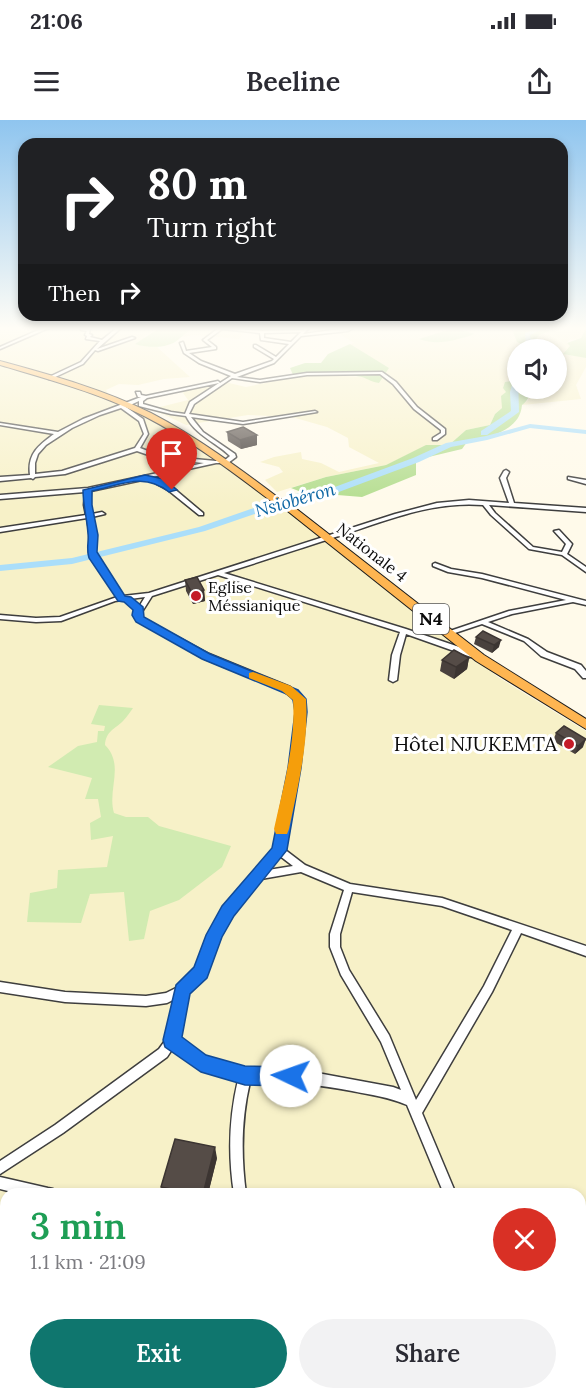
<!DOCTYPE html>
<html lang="en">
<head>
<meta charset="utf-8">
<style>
  :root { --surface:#fff; --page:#f2f2f3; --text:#2b2b33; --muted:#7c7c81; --accent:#0f766e }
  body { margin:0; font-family:Lora,serif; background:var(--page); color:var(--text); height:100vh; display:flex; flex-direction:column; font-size:22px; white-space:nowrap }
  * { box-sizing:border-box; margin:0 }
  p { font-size:20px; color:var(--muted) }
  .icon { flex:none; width:33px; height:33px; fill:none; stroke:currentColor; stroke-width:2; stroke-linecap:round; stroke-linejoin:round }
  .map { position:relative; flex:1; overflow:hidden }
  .panel { position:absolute; left:0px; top:1068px; width:586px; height:212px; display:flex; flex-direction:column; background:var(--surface); border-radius:18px 18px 0 0; box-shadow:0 3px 9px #0003 }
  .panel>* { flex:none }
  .top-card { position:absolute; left:18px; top:18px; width:550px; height:183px; border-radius:18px; box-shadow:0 3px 9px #0003; background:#202124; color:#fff; overflow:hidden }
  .controls { position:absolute; left:507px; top:219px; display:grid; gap:12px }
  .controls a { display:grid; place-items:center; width:60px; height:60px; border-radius:50%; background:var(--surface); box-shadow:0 3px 9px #0003; font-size:30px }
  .pin { position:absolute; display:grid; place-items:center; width:51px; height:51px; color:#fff; margin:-62px -26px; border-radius:50% 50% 50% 0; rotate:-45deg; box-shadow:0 0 6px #0007 }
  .pin .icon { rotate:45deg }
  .me { position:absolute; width:66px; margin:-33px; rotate:273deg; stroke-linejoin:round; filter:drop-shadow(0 0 4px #0008) }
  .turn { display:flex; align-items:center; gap:21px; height:126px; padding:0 30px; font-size:27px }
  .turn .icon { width:78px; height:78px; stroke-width:2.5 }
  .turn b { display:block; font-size:42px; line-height:51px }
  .then { display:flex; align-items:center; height:57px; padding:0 30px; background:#0003; gap:12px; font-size:22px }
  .round { display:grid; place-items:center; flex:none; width:63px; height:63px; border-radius:32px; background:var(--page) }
  .head { display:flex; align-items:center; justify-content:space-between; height:102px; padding:0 30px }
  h1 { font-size:36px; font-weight:600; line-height:45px; color:#1e9e55 }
  .button { display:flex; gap:12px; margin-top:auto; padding:12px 30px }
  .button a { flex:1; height:69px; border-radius:36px; background:var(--accent); color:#fff; font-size:24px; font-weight:600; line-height:69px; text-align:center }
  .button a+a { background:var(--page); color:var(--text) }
  .status { display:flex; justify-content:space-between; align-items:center; height:42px; padding:0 30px; background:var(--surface); direction:ltr }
  .status svg { height:16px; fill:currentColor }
  header { display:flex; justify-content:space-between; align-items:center; height:78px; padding:0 30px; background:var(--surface); font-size:27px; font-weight:600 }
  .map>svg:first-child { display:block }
  .farmland { fill:#f7f1c8; fill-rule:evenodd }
  .green { fill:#d1ebb1 }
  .forest { fill:#b4dd8f }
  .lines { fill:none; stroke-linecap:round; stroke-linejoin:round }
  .river { fill:#aadefa; fill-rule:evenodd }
  .minor-casing { stroke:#3e3e3e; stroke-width:3 }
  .trunk-casing { stroke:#1c1c1c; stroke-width:2 }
  .minor { fill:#fff; fill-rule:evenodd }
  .trunk { fill:#feb551; fill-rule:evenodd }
  .wall { fill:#49413d }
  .shaded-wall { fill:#3c3532 }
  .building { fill:#554c47; stroke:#3c3532; stroke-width:1.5 }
  .route { fill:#1a73e8; stroke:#114b97; stroke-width:1.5 }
  .slow { fill:#f59e0b }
  .poi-dot { fill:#c41b27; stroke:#fff; stroke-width:2 }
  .labels { text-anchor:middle; stroke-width:6; stroke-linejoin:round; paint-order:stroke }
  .far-street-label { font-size:16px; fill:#0b0b0b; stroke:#fff }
  .far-poi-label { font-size:16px; fill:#0b0b0b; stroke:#fff; text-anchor:start }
  .far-water-label { font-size:18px; font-style:italic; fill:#0d66a4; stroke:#fff }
  .shield { fill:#fff; stroke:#545454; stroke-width:1.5 }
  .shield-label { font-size:18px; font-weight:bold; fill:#0b0b0b }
  .poi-label { font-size:20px; fill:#0b0b0b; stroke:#fff; text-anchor:end }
</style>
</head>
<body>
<div class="status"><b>21:06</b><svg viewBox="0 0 49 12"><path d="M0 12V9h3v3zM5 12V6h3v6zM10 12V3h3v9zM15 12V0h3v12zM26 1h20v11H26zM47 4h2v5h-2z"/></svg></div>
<header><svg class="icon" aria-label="menu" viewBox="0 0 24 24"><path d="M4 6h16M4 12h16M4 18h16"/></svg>Beeline<svg class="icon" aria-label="share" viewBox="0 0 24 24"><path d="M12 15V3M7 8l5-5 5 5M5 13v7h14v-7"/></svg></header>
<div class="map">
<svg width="586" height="1279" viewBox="0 0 586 1279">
  <rect width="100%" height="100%" fill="#fffaea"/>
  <g class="farmland">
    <path d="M0 207H161L144 216 147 227H157L190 257 164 259 138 265 119 264 106 270 112 281 125 285 227 341 498 557 586 611V1279H0ZM6 1074H580V1274H6Z"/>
    <path d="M195 207H216L245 211 239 219 195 215 181 217 183 214Z"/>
    <path d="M345 207H519L514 212 523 225 521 229 518 230 517 235 511 246 517 247V260L505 262 506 272 502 288 495 294 490 305 466 310 449 325 426 326 386 345 326 357 277 372 265 360 283 352 279 347 260 342 274 337 301 332 302 339 321 343 339 352 379 343 349 327 348 318 327 307 292 297 248 295 186 305 152 289 188 280 181 270 214 263H229L246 267 294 257 328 255 363 257 379 263 389 248 357 231 350 224 354 223 337 212 348 209Z"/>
    <path d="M553 207H586L581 218 569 220 567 223 570 226 564 234 586 238V247L576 265 581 279 522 285 528 280 530 269 556 268V230L535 229 534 222 539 215 554 209Z"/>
  </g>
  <path class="green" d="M99 585 133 588C130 592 127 597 123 601 115 609 106 611 105 625 125 645 107 670 114 693L126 697H148L159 706 231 726 222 747 179 780 150 791 144 819 129 821 124 772 90 774 81 803 27 802 30 773 57 768 58 750 107 747 113 716 91 720 90 703 101 697 98 679H85L92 658 48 647 78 626 97 622 98 611H104L105 606 91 604Z"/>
  <g class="forest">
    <path d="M161 207H195C188 211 185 214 179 219 168 229 148 228 135 224Z"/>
    <path d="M519 207H553L555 209 539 215 534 222 535 229H521L523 225 517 222 513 212Z"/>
    <path d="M454 208 475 214C457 220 438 226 419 219Z"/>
    <path d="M586 208V238L563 234 570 226 567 223 581 218Z"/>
    <path d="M350 224 389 248 379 263C372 262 368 259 362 257 342 253 314 254 294 257L290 248 305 243H321L328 234Z"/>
    <path d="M517 260 518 268 530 269C531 275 527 281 522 285 520 311 489 317 467 322L462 329 416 340V355L362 377 325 374 314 377 291 368 326 357 386 345 426 325H449L466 310 490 305 495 294 502 288 501 276 506 272 503 268 505 262Z"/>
  </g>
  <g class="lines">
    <g class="river">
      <path d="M539 207 545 208 530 215 532 225 529 230H523L522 227 526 224 525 213Z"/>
      <path d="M518 252 519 292 487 315H481V311L511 291 510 272 515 254Z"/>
      <path d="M530 304 586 310V314L530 308 487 320 451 327 419 342 328 376 298 379 205 411 72 444 0 451V445L72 438 199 407 294 374 324 371 413 338 446 323 486 316Z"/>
    </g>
    <defs>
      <g id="minor">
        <path d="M45 207H51L0 229V227Z"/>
        <path d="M81 207 90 209 89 214 92 215 90 217 102 220 118 207H122L97 229 132 217 135 218 98 231 95 230 83 244 51 259H49V257L81 242 100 221 86 219 87 216 85 215 87 211 81 210Z"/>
        <path d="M220 207 262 211 303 210 306 207H310L303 214 355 207 348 211 301 216 274 243 237 257 260 260 307 253 382 252 396 262 417 287 445 309V314L437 320H433V318L441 313V310L414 289 393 264 380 254 307 255 260 262 232 258 194 284 189 294 243 302 315 291 317 292 243 304 191 297 203 312 235 334 236 337 228 343H216L152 357 172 367 203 393V395H199L168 370 147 359 91 371 90 385 92 394 102 392 105 394 92 397 96 415 95 432 123 476 149 473 395 394 437 383 469 380 509 383 500 358 504 351 506 350 509 352 506 358 514 383 586 388V392L489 385 495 393 533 427 562 432 566 424 554 411 559 410 572 424 567 434 586 447V452L562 435 529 429 491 395 483 385C436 381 393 398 348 413 307 426 266 440 224 453L406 509 477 533 478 535 477 537H471L406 514 400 535 397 560 393 562 389 560 392 535 400 512 218 455 152 476 140 495 142 498 209 534 290 567 302 577 305 600 298 648 284 729 305 745 350 764 442 778 586 826V836L521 813 492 872 422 993 456 1074H444L407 985C389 977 371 975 352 971 318 965 285 960 250 962 241 1000 241 1036 246 1074H234C228 1035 229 998 238 960L197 947 173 928 167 937 63 1013 0 1054V1041L55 1005 159 929 167 918 175 879 167 883 146 886 65 882 0 872V862L65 872 146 876 166 873 178 867 196 849 210 815 225 788 275 729 290 648 297 600 295 580 284 571 203 538 138 500 134 495 145 477 115 481 61 501 36 502 0 499V495L36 498 60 497 117 477 89 432 90 415 87 398 0 412V408L86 395 84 385 85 372 0 379V375L88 368 204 343 160 339 137 331 65 354 35 357 33 359 31 358 0 361V357L30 355C27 334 39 325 54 314L0 305V303L58 312 83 299 141 277H138L136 272H140L141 275 146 276 218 261 220 263 231 256 199 243 184 233 180 223 183 222 186 231 212 227 203 220ZM222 209 260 213 261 220 289 224 276 237 256 225H254V227L274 239 272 241 235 254 201 241 189 233 216 229V227L207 220ZM301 212 291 222 264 218V213ZM219 263 190 282 185 294 171 292 143 284V281L147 278ZM139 281V286L171 294 186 296C196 316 216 322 230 336L225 340 216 341 161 336 140 328 148 314 143 299 126 287ZM121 288 139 301 144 314 135 328 62 351 35 354V343L38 334 46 325 72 308 100 295ZM280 736 293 746 268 750ZM301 752 344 770 330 814V827L341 855 381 922 401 970 393 967 312 952 269 949 245 950 204 938 178 918 187 872 204 855 220 816 231 794 261 759ZM352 772 442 786 512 810 484 866 416 980 389 915 349 850 340 827V814Z"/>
        <path d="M568 357 586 360V364L568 359Z"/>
        <path d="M435 443 451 449 482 454 586 481V485L573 482 512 494 488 502 528 519 547 532 581 545 586 551V558H583L575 549 541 536 524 521 482 504 449 515 446 513 447 512 509 491 566 480 482 458 448 452 433 446V444Z"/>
        <path d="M0 1057 48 1068 53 1069 54 1074H20L0 1069Z"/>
        <path d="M580 1211 586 1214V1229L580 1227Z"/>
        <path d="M374 1274H390L387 1279H371Z"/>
      </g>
      <path id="trunk" d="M0 241C51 255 103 269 151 293 197 317 239 348 280 379L285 380 484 535 586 599V609L476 541 280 385 275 384C234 353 192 321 146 297 100 273 50 260 0 245Z"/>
    </defs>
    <use href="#minor" class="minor-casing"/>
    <use href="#trunk" class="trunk-casing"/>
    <use href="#minor" class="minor"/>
    <use href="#trunk" class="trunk"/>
  </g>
  <g class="wall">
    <path d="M227 312 257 325 241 329 228 321Z"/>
    <path d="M185 460 204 470 205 481 193 484 186 471Z"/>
    <path d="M476 517 499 527 492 533 474 524Z"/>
    <path d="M469 538 467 549 454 559 440 551 442 540Z"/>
    <path d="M556 613 583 627 575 634 553 621Z"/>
    <path d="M217 1038 208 1074H164L161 1067Z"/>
  </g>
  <g class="shaded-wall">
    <path d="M257 315V325L241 329 240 320Z"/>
    <path d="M204 470 205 481 193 484 192 473Z"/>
    <path d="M501 520 499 527 492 533 494 525Z"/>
    <path d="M469 538 467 549 454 559 456 547Z"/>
    <path d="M586 619 583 627 575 634 578 626Z"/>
    <path d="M215 1027 217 1038 208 1074H203Z"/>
  </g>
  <g class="building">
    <path d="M243 307 257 315 240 320 227 312Z"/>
    <path d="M197 457 204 470 192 473 185 460Z"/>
    <path d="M483 511 501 520 494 525 476 517Z"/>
    <path d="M454 530 469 538 456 547 442 540Z"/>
    <path d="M564 606 586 619 578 626 556 613Z"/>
    <path d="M175 1019 215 1027 203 1074H195L161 1067Z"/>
  </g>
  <linearGradient id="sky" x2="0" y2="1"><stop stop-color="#8fc5ef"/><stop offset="0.54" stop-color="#fffdf6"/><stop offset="1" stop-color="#fffdf6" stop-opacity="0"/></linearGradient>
  <rect width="586" height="386" fill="url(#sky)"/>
  <path class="route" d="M145 355 164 359 177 370 169 372C144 352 121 365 92 371V385L98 415 97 432 125 476 131 477 143 487 144 497 210 534 298 570 306 579 307 592 301 648 287 730 234 796 222 817 207 858 190 874 182 917 206 935 245 946 291 947 298 950 300 956 298 963 291 966 245 965 201 952 165 927 163 920 176 865 194 847 206 815 222 786 272 728 288 648 295 592 293 580 289 575 202 539 136 502 132 495 133 490 124 482 118 481 89 438C86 429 89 422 88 414 87 398 83 385 83 370Z"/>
  <path class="slow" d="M253 552 291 566 306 579C309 623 298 666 289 709L287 714H276L274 709C283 667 296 624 293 580L282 571 249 558V553Z"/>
  <g class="poi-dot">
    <circle cx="196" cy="476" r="6"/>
    <circle cx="569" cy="624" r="6"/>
  </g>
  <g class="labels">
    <g class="far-street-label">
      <text transform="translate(372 432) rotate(38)" y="6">Nationale 4</text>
    </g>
    <g class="far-poi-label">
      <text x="208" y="473">Eglise<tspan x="208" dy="18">Méssianique</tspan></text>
    </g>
    <g class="far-water-label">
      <text transform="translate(295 380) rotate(-16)" y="6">Nsiobéron</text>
    </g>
    <rect class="shield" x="413" y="484" width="36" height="30" rx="4.5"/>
    <g class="shield-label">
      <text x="431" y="505">N4</text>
    </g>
    <g class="poi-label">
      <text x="557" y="631">Hôtel NJUKEMTA</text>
    </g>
  </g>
</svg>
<div class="controls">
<a><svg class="icon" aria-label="sound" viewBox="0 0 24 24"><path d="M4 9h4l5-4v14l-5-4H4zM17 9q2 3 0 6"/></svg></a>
</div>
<div class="pin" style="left:172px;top:370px;background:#d93025"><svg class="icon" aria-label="arrive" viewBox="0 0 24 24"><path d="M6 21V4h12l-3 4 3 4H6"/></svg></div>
<svg class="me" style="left:291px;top:956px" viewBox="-20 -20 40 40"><circle r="19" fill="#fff"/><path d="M0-13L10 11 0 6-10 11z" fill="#1a73e8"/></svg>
<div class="top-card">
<div class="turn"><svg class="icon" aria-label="right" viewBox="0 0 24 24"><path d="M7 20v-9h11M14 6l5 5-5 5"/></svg><div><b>80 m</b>Turn right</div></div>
<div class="then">Then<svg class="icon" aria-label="right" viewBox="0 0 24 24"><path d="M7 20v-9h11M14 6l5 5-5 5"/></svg></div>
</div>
<section class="panel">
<div class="head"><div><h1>3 min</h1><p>1.1 km · 21:09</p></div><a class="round" style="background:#d93025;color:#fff"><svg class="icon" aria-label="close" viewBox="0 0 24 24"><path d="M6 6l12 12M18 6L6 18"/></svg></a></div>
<div class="button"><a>Exit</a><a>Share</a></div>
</section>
</div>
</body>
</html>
